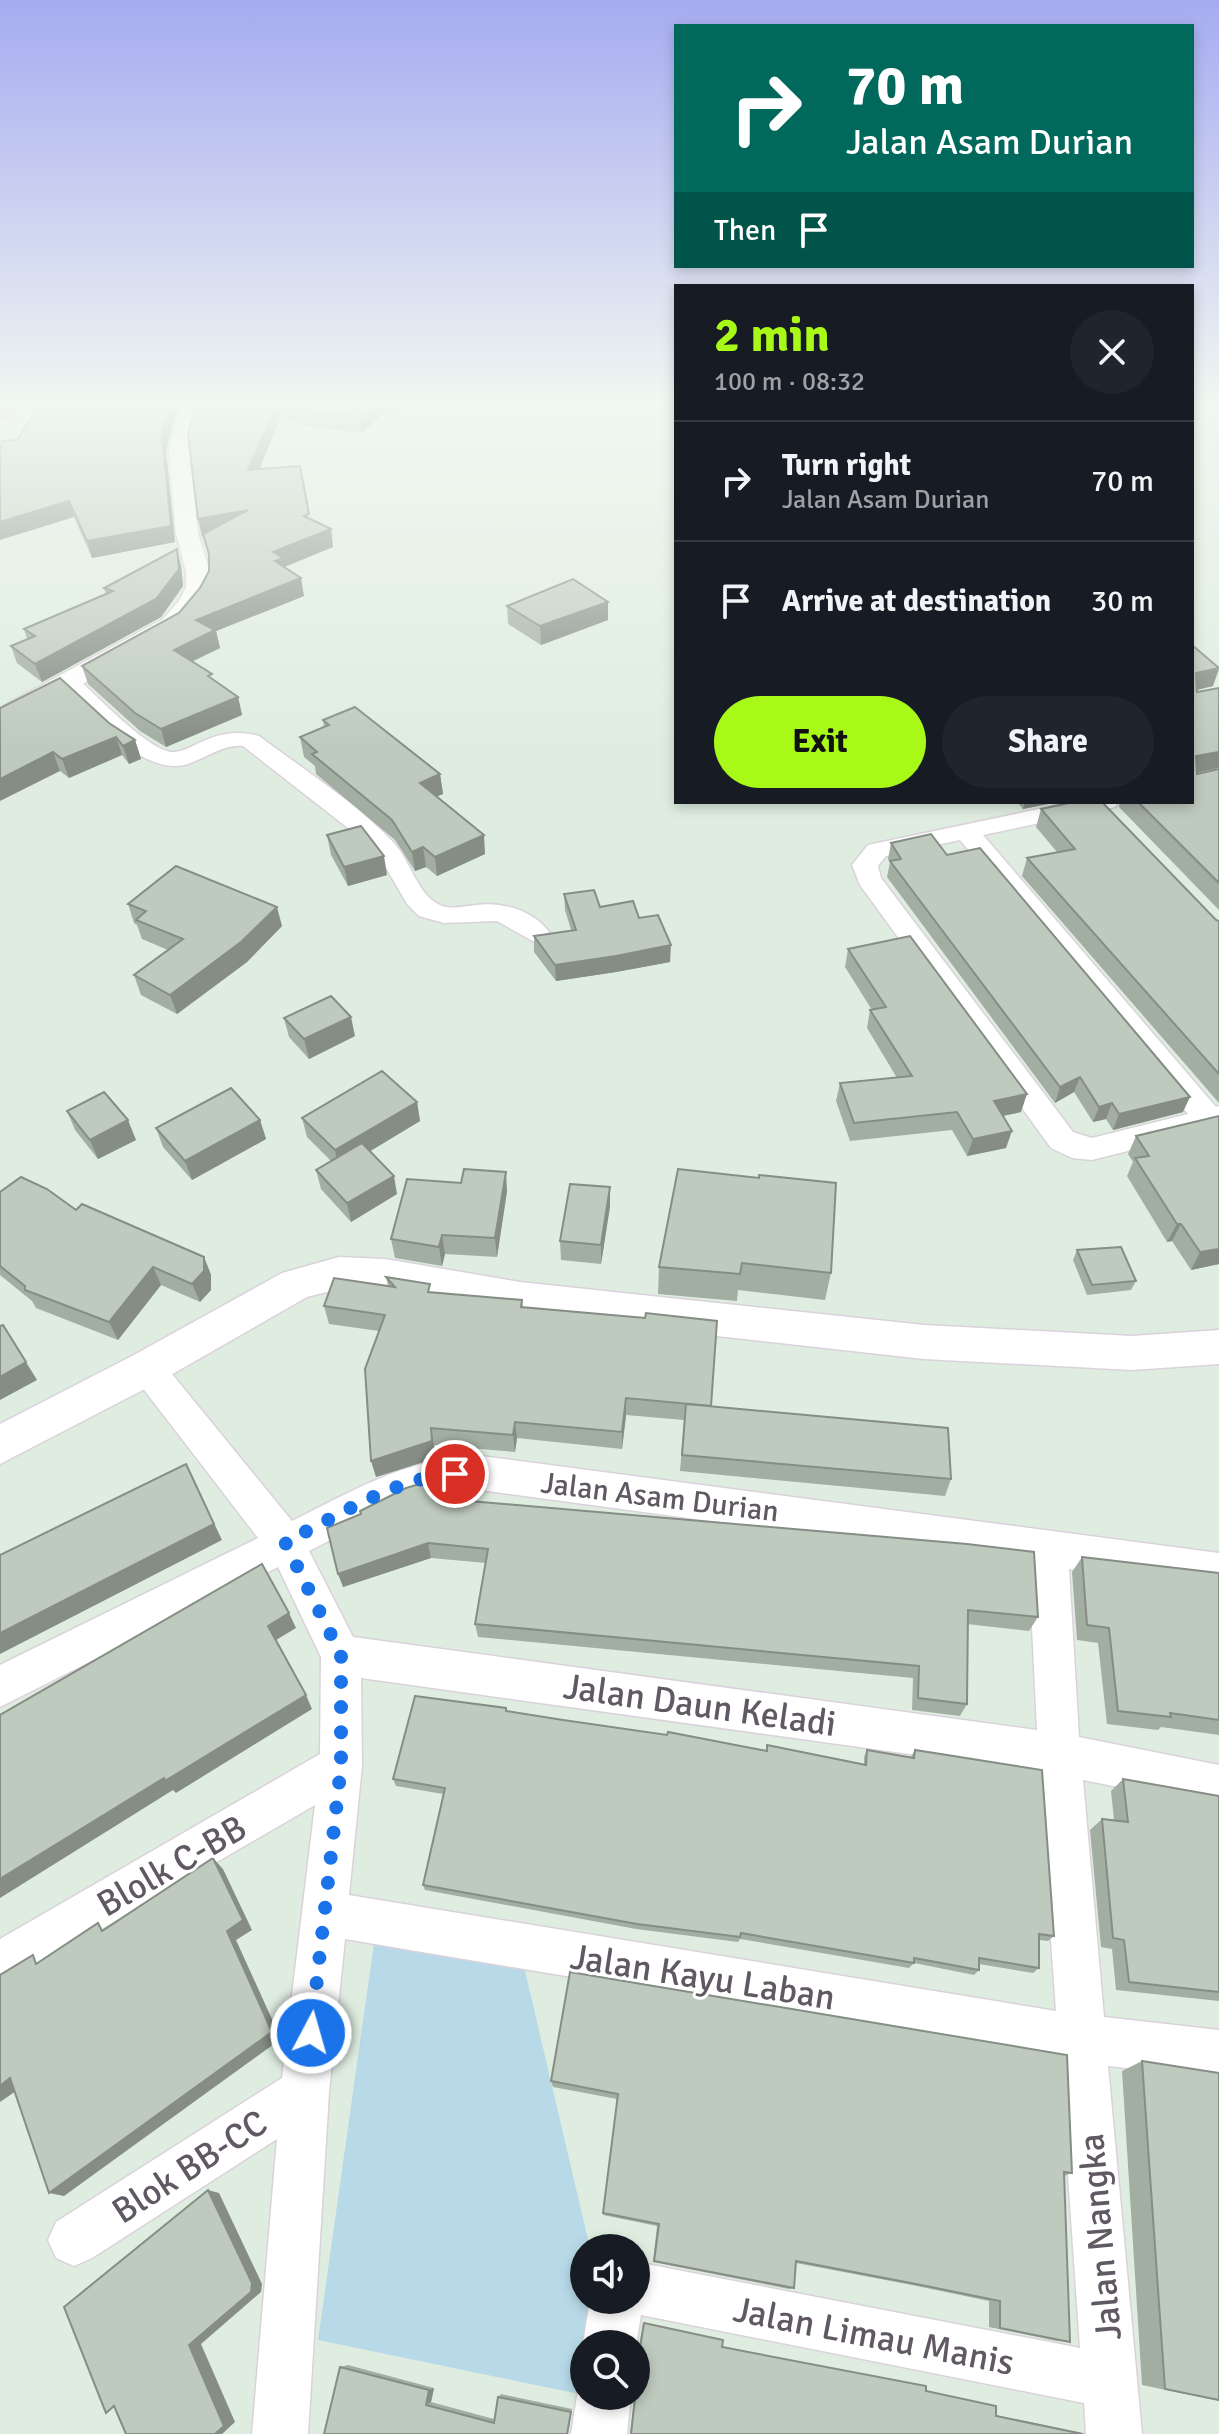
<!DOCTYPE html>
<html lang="en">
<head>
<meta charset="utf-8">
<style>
  :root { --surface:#171b24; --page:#20242c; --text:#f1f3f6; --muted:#9ea1a6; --line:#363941; --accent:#a8f918 }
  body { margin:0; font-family:Signika,sans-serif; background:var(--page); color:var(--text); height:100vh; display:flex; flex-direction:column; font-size:30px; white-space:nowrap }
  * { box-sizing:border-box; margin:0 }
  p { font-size:26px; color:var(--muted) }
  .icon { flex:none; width:44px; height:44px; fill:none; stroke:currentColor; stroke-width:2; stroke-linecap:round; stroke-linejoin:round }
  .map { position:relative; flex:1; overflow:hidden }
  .drawer { position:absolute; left:674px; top:284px; width:520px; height:520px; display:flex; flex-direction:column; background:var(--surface); border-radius:0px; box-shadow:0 4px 12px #0003 }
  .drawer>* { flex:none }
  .banner { position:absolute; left:674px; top:24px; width:520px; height:244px; border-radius:0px; box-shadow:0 4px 12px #0003; background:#00695c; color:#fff; overflow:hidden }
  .tools { position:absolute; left:570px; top:2234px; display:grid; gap:16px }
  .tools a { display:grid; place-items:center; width:80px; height:80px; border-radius:50%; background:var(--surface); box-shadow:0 4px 12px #0003; font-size:40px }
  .pin { position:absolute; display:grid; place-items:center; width:68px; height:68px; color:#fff; margin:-34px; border:4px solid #fff; border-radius:50%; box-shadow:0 2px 8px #0007 }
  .me { position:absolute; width:88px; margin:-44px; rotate:6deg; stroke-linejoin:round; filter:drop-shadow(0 0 6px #0008) }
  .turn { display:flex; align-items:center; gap:28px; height:168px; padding:0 40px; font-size:36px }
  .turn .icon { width:104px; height:104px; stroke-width:2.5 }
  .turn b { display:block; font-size:56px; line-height:68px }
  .then { display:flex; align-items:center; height:76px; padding:0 40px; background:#0003; gap:16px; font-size:30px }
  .round { display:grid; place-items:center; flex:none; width:84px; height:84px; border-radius:42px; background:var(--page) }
  .head { display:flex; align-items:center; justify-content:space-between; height:136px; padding:0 40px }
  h1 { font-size:48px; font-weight:700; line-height:60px; color:var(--accent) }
  .action { display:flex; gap:16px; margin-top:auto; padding:16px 40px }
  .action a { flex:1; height:92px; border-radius:48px; background:var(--accent); color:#111; font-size:32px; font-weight:700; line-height:92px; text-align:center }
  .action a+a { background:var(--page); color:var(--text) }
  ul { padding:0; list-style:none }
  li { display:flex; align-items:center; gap:24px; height:120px; padding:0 40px; border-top:2px solid var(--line) }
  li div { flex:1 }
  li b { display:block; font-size:30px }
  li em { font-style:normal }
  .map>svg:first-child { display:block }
  .green { fill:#b8dae8 }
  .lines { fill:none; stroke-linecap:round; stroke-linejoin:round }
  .river { fill:#e39dff; fill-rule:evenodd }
  .minor-casing { stroke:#dad2db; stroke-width:3 }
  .tertiary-casing { stroke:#dad2db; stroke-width:3 }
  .minor { fill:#fff; fill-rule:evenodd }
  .tertiary { fill:#fff; fill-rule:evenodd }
  .wall { fill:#a3aea3 }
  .shaded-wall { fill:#858d85 }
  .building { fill:#becabe; stroke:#858d85; stroke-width:2 }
  .route { stroke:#1a73e8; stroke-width:14; stroke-dasharray:0 25.2 }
  .labels { text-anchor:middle; stroke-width:6; stroke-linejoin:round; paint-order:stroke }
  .street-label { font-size:30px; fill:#605862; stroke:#fff }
  .near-street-label { font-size:36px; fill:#605862; stroke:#fff }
</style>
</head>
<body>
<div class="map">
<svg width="1219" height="2434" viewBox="0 0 1219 2434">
  <rect width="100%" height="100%" fill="#dfede0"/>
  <path class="green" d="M375 1936 522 1958 590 2248H584V2300H602L584 2344V2395L318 2340Z"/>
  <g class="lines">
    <path class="river" d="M0 406H21L12 417 0 420Z"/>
    <defs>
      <g id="minor">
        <path d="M68 675 76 677C94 693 152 755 175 752 183 751 191 747 199 743 220 733 236 730 259 736 304 770 354 801 393 842 410 859 417 895 440 905 450 910 465 906 476 905 502 901 536 911 551 935L547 941 538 944 497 921 444 923 419 916 407 904 381 859 362 839 243 746C222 744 204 760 184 765 140 774 91 714 60 687L57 682Z"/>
        <path d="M1072 802H1119L1115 807 1107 809 983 835 1216 1107 1219 1106V1128L1092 1160 1072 1158 1051 1148 860 885 852 865 868 845ZM960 840 1188 1114 1092 1138 1073 1132 881 878 878 866 886 856Z"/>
        <path d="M147 1353 159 1358 292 1521C354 1490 402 1461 473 1455L1219 1553V1589L1069 1569 1079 1737 1219 1765V1807L1083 1780 1104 2017 1219 2030V2078L1108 2066 1142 2434H1086L1084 2403 641 2315 636 2346 583 2344 590 2300H636V2262L1080 2348 1060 2059 345 1939 329 2092 308 2434H252L277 2139 92 2258 74 2266 56 2258 48 2240 56 2222 282 2078 315 1805 0 1988V1939L320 1754 321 1657 278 1567 0 1707V1665L258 1538 135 1378 130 1368 135 1358ZM473 1489 1029 1564 1037 1730 353 1637 309 1551 409 1500 436 1492ZM361 1678 1039 1772 1056 2011 349 1895 362 1766Z"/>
        <path d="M584 2378V2396H631L627 2434H571L577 2396Z"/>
      </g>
      <g id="tertiary">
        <path d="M181 406H201L189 450 198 533 210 572V587L202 604 181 629 9 725 0 727V708L163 619 179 601 186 587V572L176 533 169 450Z"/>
        <path d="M339 1257 385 1259 520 1282 924 1325 1132 1336 1219 1330V1364L1132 1370 924 1359 520 1314 385 1291 339 1289 307 1297 162 1380 0 1464V1424L132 1356 282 1273Z"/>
      </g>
    </defs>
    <use href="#minor" class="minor-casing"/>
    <use href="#tertiary" class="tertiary-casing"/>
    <use href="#minor" class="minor"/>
    <use href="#tertiary" class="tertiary"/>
  </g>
  <g class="wall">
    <path d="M39 406H178L166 450 175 542 92 558 74 517 17 440Z"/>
    <path d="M196 406H402L390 415 383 414 362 433 299 425 281 416 259 470 309 518 331 529 333 547 284 567 304 596 216 631 220 648 192 661 213 679 238 697 242 715 166 747 140 731 88 684 82 666 179 613 200 588 209 571V558L203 536 202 537Z"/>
    <path d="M177 549 181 566 183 586 161 617 42 682 17 663 11 646 27 639 24 629 106 595 104 588Z"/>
    <path d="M507 606 608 620 541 645 508 624Z"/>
    <path d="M1192 645 1213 686 1196 690 1197 773V774L1219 769V910L1119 807 1120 802H1192Z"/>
    <path d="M0 708 109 723 135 740 141 759 129 764 122 755 69 778 60 771Z"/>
    <path d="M323 720 440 774 443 794 437 796 485 854 437 876 426 867 415 871 395 840 316 774 315 766 304 757 300 737 324 728Z"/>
    <path d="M1017 802H1058L1023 809Z"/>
    <path d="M1041 809 1219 921V1103L1022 876 1027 858 1057 852 1036 827Z"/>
    <path d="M327 835 387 875 348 886 331 855Z"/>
    <path d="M891 843 947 855 1183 1112 1113 1130 1106 1119 1093 1122 1074 1092 1055 1103 887 877 890 862 888 859Z"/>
    <path d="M564 894 600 907 639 918 670 962 616 972 556 981 534 952V936L571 930 565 910Z"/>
    <path d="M128 904 282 926 247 962 177 1014 141 995 134 975 168 950 142 939 137 925 134 923Z"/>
    <path d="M848 949 1021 1112 1002 1116 1006 1148 967 1156 952 1130 850 1141 836 1101 840 1083 897 1078 867 1028 870 1010H872L845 967Z"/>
    <path d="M284 1018 355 1036 309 1059 289 1037Z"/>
    <path d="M417 1102 420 1121 370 1151 397 1194 351 1222 321 1189 316 1170 331 1161 307 1137 302 1118Z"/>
    <path d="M67 1111 136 1140 98 1159 75 1130Z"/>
    <path d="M1219 1116V1264L1191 1270 1172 1241 1167 1242 1127 1176 1133 1162 1128 1154 1136 1136Z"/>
    <path d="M260 1120 266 1139 192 1180 163 1147 156 1128Z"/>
    <path d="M678 1169 831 1273 825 1300 738 1290 737 1301 658 1294 659 1267Z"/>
    <path d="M507 1191 497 1257 445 1254 442 1266 395 1258 391 1239Z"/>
    <path d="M0 1192 76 1210 204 1257 211 1275V1290L200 1302 161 1285 118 1340 36 1308 32 1301 0 1275Z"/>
    <path d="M610 1206 601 1264 561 1260 560 1241Z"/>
    <path d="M1077 1250 1136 1281 1131 1290 1087 1295 1073 1260Z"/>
    <path d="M386 1277 432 1293 522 1300 523 1307 711 1407 951 1479 945 1496 680 1471 684 1420 626 1415 622 1449 517 1438 515 1452 434 1445 436 1458 376 1477 379 1331 329 1324 324 1306 388 1286Z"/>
    <path d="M435 1498 1038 1617 1029 1631 967 1624V1704L960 1716 912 1710 913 1678 478 1637 475 1624 486 1563 431 1558 343 1587Z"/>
    <path d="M1082 1557 1219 1573V1735L1161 1727 1158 1730 1107 1724 1098 1643 1077 1640 1072 1572Z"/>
    <path d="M507 1712 766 1750 767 1745 864 1764V1757L867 1750 911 1757 915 1750 1054 1936 1048 1941 1039 1940V1968L1033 1973 979 1964V1970L974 1975 914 1963 909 1968 740 1939 738 1942 636 1929 425 1890 423 1885 443 1794 396 1786 393 1779Z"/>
    <path d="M1123 1779 1219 1796V2001L1116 1990 1112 1949 1101 1947 1090 1830 1102 1819 1114 1820 1111 1791Z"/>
    <path d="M1142 2061 1219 2073V2401L1142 2385 1122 2071Z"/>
    <path d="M551 2081 1072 2173 1064 2176 1070 2342 1057 2341 989 2327V2301L912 2285 796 2263 794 2288 789 2289 653 2262 657 2226 603 2215 617 2099 553 2087Z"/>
    <path d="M643 2323 720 2339 722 2346 926 2390 996 2415 1086 2434H630L634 2399 636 2396V2347L639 2346Z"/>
    <path d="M348 2365 434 2388 431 2402 494 2419 498 2397 501 2394 572 2409 568 2434H324L340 2367Z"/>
  </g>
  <g class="shaded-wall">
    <path d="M170 406H178L166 450 175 542 92 558 87 541 162 435Z"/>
    <path d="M276 406H279L281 416 252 487 248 470Z"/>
    <path d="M372 406H382L383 414 362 433 360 417Z"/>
    <path d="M389 406H402L390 415Z"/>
    <path d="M69 501 74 517 0 540V522Z"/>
    <path d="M248 510 252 527 202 537 198 519Z"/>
    <path d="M331 529 333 547 284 567 278 578 273 552Z"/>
    <path d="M177 549 181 566 183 586 161 617 42 682 35 664Z"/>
    <path d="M301 578 304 596 216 631 220 648 179 668 174 650 196 620Z"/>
    <path d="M608 602V620L541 645 540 626Z"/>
    <path d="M1219 669 1213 686 1192 691 1196 673Z"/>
    <path d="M238 697 242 715 166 747 161 729Z"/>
    <path d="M116 737 122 755 69 778 62 759Z"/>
    <path d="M135 740 141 759 129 764 123 746Z"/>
    <path d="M53 752 60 771 0 801V779Z"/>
    <path d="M1219 752V768L1192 774 1196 756Z"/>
    <path d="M440 774 443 794 423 802 420 783Z"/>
    <path d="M1025 802H1058L1023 809Z"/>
    <path d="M484 835 485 854 437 876 435 857Z"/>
    <path d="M423 847 426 867 415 871 412 852Z"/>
    <path d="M384 856 387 875 348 886 344 867Z"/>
    <path d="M277 907 282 926 247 962 177 1014 170 995Z"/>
    <path d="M671 945 670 962 616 972 556 981 555 965Z"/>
    <path d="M351 1017 355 1036 309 1059 304 1039Z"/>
    <path d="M1080 1077 1074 1092 1055 1103 1060 1087Z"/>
    <path d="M1027 1094 1021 1112 988 1119 994 1101Z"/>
    <path d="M1190 1097 1183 1112 1113 1130 1119 1114Z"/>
    <path d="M417 1102 420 1121 339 1170 335 1150Z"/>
    <path d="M1112 1103 1106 1119 1093 1122 1099 1107Z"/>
    <path d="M128 1120 136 1140 98 1159 90 1140Z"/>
    <path d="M260 1120 266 1139 192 1180 185 1161Z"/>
    <path d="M1012 1131 1006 1148 967 1156 973 1139Z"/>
    <path d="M506 1172 507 1191 497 1257 495 1238Z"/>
    <path d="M394 1176 397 1194 351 1222 347 1203Z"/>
    <path d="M610 1187V1206L601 1264V1245Z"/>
    <path d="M1177 1224H1181L1172 1241 1167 1242Z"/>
    <path d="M442 1235 445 1254 442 1266 439 1247Z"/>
    <path d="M1219 1249V1264L1191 1270 1200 1252Z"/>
    <path d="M204 1257 211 1275V1290L200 1302 192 1284Z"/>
    <path d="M153 1267 161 1285 118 1340 109 1322Z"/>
    <path d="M26 1362 37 1380 0 1400V1377Z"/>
    <path d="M626 1398V1415L622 1449V1432Z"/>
    <path d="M515 1422 517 1438 515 1452 513 1435Z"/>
    <path d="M431 1428 436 1458 376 1477 371 1461Z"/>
    <path d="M186 1464 222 1540 0 1654V1633Z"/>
    <path d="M428 1543 431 1558 343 1587 338 1574Z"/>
    <path d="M289 1613 296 1628 276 1640 268 1626Z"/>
    <path d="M306 1695 312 1709 176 1793 173 1790 0 1898V1879L164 1778Z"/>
    <path d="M213 1858 223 1869 252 1930 236 1940 281 2039 64 2196 49 2193 227 1931Z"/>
    <path d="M10 2078 26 2084 0 2102V2086Z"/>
    <path d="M208 2190 219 2193 262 2284 261 2292 201 2344 235 2422 222 2434H215L189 2345Z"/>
    <path d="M434 2388 431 2402 426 2405 429 2390Z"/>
  </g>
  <g class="building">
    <path d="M39 406H170L162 435 171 526 87 541 69 501 0 522V452L2 441 17 440Z"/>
    <path d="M196 406H276L248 470 300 466 309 514 304 516 331 529 273 552 283 558 275 561 301 578 196 620 215 630 174 650 212 674 208 676 238 697 161 729 135 713 82 666 179 613 200 588 209 571V554L203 534 248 510 198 519 188 434Z"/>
    <path d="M292 406H372L360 417 297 409Z"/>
    <path d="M177 549 179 569 156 599 35 664 11 646 35 636 24 629 113 591 104 588Z"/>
    <path d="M573 579 608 602 540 626 507 606Z"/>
    <path d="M1192 645 1219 668 1196 673 1197 692 1219 688V752L1196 756 1197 774 1219 769V883L1138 802H1192Z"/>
    <path d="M60 678 109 723 135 740 123 746 116 737 62 759 53 752 0 779V708Z"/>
    <path d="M355 707 440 774 420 783 484 835 435 857 423 847 412 852 392 820 312 754 317 752 300 737 329 725 323 720Z"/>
    <path d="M1074 802H1102L1216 920 1219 921V1074L1027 858 1075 849 1041 809Z"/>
    <path d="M361 826 384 856 344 867 327 835Z"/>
    <path d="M931 834 947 855 980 848 1190 1097 1119 1114 1112 1103 1099 1107 1080 1077 1060 1087 890 861 901 859 891 843Z"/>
    <path d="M176 866 277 907 241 942 170 995 134 975 183 939 136 920 146 911 128 904Z"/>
    <path d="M594 890 600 907 633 901 639 918 658 915 671 945 616 956 555 965 534 936 576 930 564 894Z"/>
    <path d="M910 936 1027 1094 994 1101 1012 1131 973 1139 957 1112 854 1123 840 1083 912 1076 870 1010 886 1007 848 949Z"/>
    <path d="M331 996 351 1017 304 1039 284 1018Z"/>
    <path d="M382 1071 417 1102 335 1150 302 1118Z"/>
    <path d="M231 1088 260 1120 185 1161 156 1128Z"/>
    <path d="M104 1092 128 1120 90 1140 67 1111Z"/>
    <path d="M1219 1116V1249L1200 1252 1181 1224H1177L1135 1158 1149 1156 1136 1136Z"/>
    <path d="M362 1143 394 1176 347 1203 316 1170Z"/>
    <path d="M464 1169 506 1172 495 1238 442 1235 439 1247 391 1239 407 1179 461 1183Z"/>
    <path d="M678 1169 759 1178V1175L836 1183 831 1273 742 1263 740 1274 659 1267Z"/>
    <path d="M21 1177 47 1189 76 1210 82 1204 204 1257V1271L192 1284 153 1267 109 1322 25 1290V1286L0 1266V1192Z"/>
    <path d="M570 1184 610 1187 601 1245 560 1241Z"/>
    <path d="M1121 1247 1136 1281 1092 1285 1077 1250Z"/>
    <path d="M386 1277 430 1284 428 1292 522 1300 521 1307 645 1318 646 1313 717 1321 711 1406 626 1398 622 1432 515 1422 513 1435 431 1428 432 1441 371 1461 365 1369 385 1315 324 1306 334 1278 395 1287Z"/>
    <path d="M3 1325 26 1362 0 1377V1326Z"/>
    <path d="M686 1404 948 1428 951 1479 682 1455Z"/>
    <path d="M186 1464 214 1524 0 1633V1555Z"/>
    <path d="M430 1481 435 1498 967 1544 1034 1552 1038 1617 968 1610 967 1704 918 1698 919 1666 475 1624 488 1549 428 1543 338 1574 327 1528 361 1514 360 1511 406 1488Z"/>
    <path d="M1082 1557 1219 1573V1720L1170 1713 1171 1717 1118 1711 1109 1628 1087 1625Z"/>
    <path d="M262 1564 289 1613 268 1626 306 1695 165 1781 164 1778 0 1879V1715Z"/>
    <path d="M415 1696 506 1708V1711L563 1720 667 1735 668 1732 767 1751V1745L866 1765 867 1750 914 1758 915 1750 1042 1770 1054 1936 1039 1934V1968L979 1958V1970L914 1958V1963L741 1933 740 1937 637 1924 423 1885 445 1788 393 1779Z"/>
    <path d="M1123 1779 1219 1796V1992L1129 1982 1124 1940 1113 1938 1102 1819 1128 1822Z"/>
    <path d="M213 1858 243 1920 227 1931 272 2032 49 2193 10 2078 0 2086V1975L33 1955 36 1964 98 1923 102 1931Z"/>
    <path d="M570 1972 1067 2055 1072 2173 1064 2172 1070 2342 1000 2328V2301L921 2285 796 2261 794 2288 654 2261 659 2224 603 2213 618 2094 551 2081Z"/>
    <path d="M1142 2061 1219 2073V2400L1165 2389Z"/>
    <path d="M208 2190 252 2283 251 2292 189 2345 224 2426 215 2434H126L114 2406 106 2413 64 2307Z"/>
    <path d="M644 2323 723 2340 722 2347 926 2386V2391L996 2406V2416L1083 2434H631L635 2399 624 2396H636V2348H640Z"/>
    <path d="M340 2367 429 2390 426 2405 494 2423 498 2397 571 2412 567 2434H324Z"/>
  </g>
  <linearGradient id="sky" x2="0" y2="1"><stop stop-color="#a6abf1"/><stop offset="0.54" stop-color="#f1f7f1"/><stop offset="1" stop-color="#f1f7f1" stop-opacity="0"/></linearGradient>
  <rect width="1219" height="747" fill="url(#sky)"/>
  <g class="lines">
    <path class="route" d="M311 2033 341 1766V1655L285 1542C338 1517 395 1477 455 1474"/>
  </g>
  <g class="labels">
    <g class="street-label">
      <text transform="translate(660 1497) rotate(7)" y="10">Jalan Asam Durian</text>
    </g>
    <g class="near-street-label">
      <text transform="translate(700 1704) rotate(8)" y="13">Jalan Daun Keladi</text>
      <text transform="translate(171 1865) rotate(-30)" y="13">Blolk C-BB</text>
      <text transform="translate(703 1976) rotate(9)" y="13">Jalan Kayu Laban</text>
      <text transform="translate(189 2166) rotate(-33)" y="13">Blok BB-CC</text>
      <text transform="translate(1099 2237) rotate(-95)" y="13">Jalan Nangka</text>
      <text transform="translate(874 2335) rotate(11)" y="13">Jalan Limau Manis</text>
    </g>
  </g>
</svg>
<div class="tools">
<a><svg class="icon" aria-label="sound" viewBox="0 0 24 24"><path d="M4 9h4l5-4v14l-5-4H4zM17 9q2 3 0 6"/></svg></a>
<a><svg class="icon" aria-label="search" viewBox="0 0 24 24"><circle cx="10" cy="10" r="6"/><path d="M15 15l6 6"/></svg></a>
</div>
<div class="pin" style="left:455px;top:1474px;background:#d93025"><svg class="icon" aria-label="arrive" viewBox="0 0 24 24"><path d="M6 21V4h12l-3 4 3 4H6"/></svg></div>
<svg class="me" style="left:311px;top:2033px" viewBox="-20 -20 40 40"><circle r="17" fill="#1a73e8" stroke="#fff" stroke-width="3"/><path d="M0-11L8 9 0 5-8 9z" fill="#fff"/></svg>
<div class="banner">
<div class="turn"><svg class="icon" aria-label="right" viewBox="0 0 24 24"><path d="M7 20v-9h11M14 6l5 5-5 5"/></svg><div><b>70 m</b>Jalan Asam Durian</div></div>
<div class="then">Then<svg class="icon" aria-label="arrive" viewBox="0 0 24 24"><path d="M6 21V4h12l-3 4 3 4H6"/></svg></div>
</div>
<section class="drawer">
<div class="head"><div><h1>2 min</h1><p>100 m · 08:32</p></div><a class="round"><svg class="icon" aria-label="close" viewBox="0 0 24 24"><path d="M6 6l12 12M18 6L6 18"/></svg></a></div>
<ul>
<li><svg class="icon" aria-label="right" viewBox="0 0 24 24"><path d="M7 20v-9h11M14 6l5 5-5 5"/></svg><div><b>Turn right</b><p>Jalan Asam Durian</p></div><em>70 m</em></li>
<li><svg class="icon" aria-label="arrive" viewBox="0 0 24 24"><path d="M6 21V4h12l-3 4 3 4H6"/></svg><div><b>Arrive at destination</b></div><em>30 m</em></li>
</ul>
<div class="action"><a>Exit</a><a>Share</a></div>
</section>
</div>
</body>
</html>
